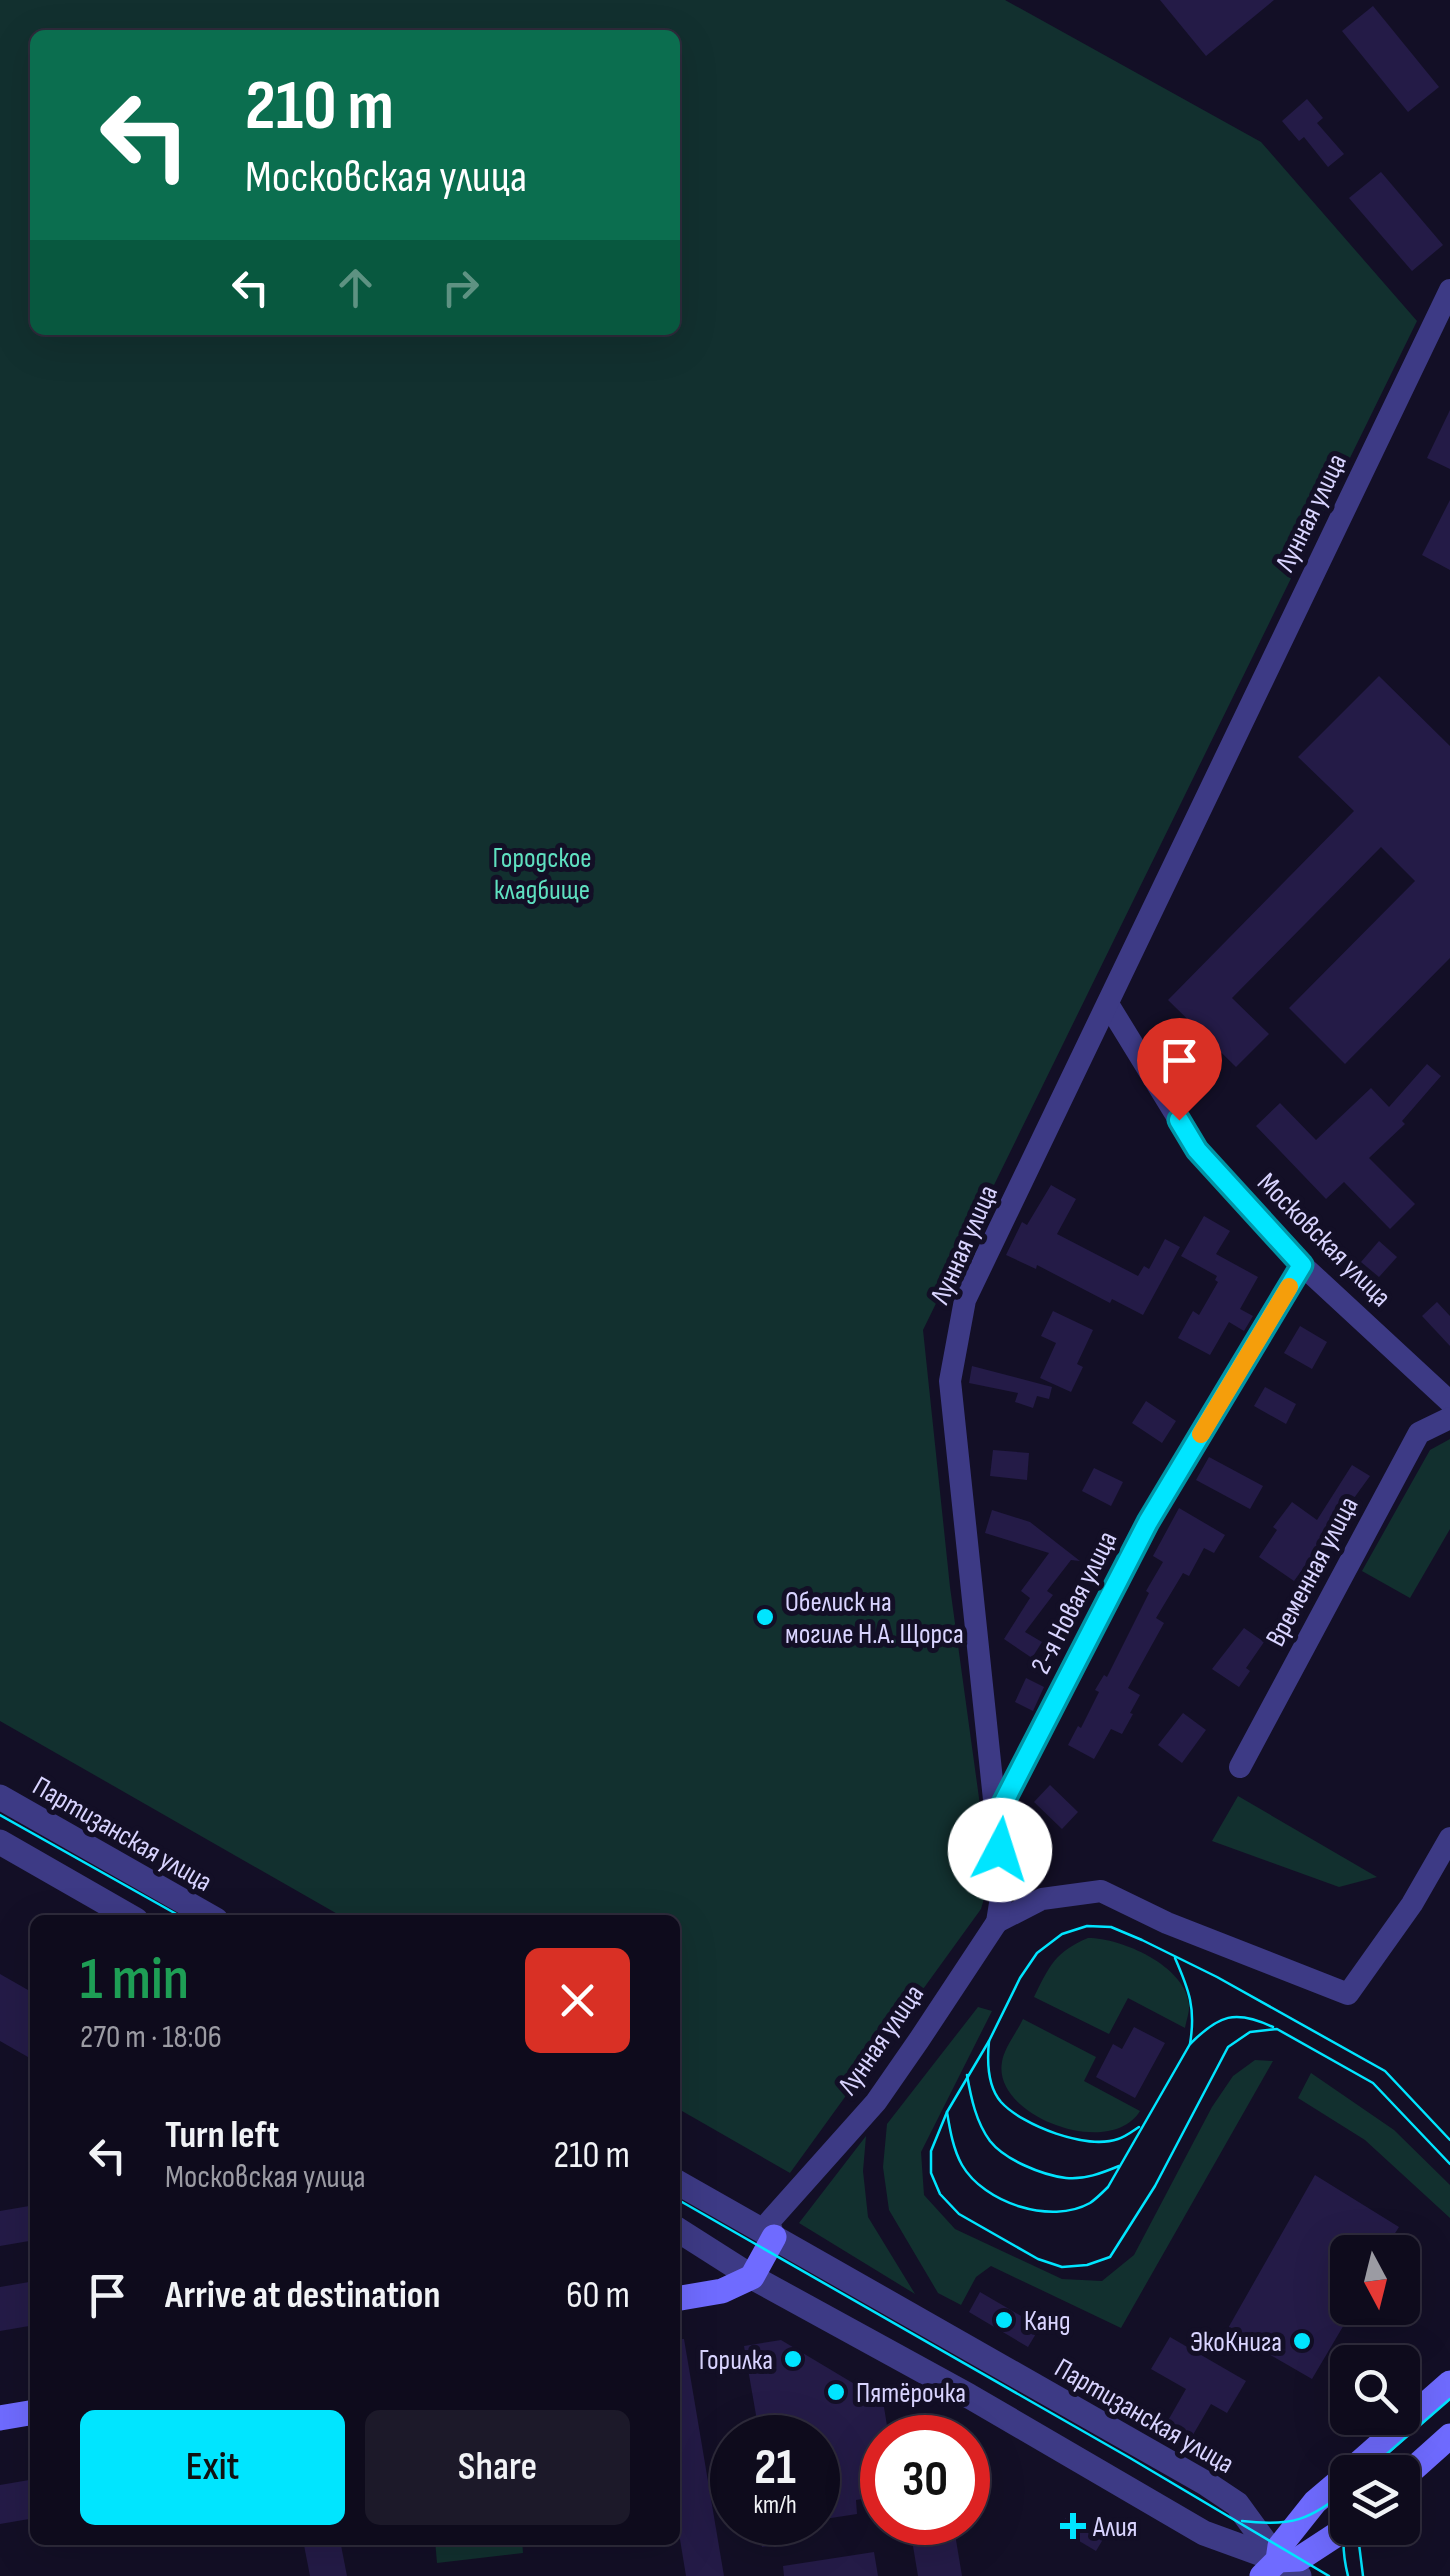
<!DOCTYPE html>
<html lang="en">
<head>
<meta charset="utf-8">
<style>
  :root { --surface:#0e0b1c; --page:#1c1929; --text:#f1f3f6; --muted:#9b9ba3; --line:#2e2b3b; --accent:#00e5ff }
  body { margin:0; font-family:"Sofia Sans Condensed",sans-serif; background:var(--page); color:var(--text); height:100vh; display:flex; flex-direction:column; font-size:38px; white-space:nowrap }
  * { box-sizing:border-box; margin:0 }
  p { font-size:32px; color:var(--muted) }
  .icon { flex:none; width:55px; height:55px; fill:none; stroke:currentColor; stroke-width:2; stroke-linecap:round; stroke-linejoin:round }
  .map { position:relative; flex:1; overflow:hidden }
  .sheet { position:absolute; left:30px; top:1915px; width:650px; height:630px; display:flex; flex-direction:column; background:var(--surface); border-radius:15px; box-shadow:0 10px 40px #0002,0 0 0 2px var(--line) }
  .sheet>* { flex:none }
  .guide { position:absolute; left:30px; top:30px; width:650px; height:305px; border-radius:15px; box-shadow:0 10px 40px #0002,0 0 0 2px var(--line); background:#0b6e4f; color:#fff; overflow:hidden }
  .needle { width:65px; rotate:173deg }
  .tools { position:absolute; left:1330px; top:2235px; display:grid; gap:20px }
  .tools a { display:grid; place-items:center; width:90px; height:90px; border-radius:15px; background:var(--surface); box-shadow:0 10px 40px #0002,0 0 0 2px var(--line); font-size:50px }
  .speed { position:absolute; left:710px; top:2415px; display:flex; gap:20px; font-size:50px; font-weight:700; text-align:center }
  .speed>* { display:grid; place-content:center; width:130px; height:130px; border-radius:50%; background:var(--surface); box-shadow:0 10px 40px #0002,0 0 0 2px var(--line); line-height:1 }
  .speed small { font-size:25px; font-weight:400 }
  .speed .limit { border:15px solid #d22; background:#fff; color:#111 }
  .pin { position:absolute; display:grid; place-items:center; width:85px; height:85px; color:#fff; margin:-102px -42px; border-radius:50% 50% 50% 0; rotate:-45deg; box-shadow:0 0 10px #0007 }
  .pin .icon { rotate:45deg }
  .me { position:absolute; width:110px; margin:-55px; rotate:5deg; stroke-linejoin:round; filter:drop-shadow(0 0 8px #0008) }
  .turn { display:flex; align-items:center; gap:35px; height:210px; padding:0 50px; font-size:45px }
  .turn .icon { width:130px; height:130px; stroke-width:2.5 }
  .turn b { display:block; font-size:70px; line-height:85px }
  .lanes { display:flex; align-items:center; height:95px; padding:0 50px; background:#0003; justify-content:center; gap:50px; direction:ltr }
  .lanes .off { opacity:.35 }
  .round { display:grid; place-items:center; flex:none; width:105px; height:105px; border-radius:15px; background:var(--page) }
  .overview { display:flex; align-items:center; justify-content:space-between; height:170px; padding:0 50px }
  h1 { font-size:60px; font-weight:600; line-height:75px; color:#1e9e55 }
  .button { display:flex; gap:20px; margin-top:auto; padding:20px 50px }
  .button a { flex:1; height:115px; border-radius:15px; background:var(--accent); color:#111; font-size:40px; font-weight:600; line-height:115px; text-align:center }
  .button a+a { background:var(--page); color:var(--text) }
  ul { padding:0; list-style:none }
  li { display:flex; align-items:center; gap:30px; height:140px; padding:0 50px }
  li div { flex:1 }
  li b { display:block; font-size:38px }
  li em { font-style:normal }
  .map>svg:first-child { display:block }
  .green { fill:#12302f; fill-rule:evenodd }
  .building { fill:#241b47 }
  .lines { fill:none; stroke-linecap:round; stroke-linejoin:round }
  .minor { stroke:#3d3a85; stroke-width:22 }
  .tertiary { stroke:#3d3a85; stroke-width:25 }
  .secondary { stroke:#6f6bff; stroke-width:25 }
  .tram { stroke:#00e5ff; stroke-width:2.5 }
  .route-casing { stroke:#0095a6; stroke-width:25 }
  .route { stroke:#00e5ff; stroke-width:18 }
  .slow { stroke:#f59e0b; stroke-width:18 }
  .poi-dot { fill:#00e5ff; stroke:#130f26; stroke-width:4 }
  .labels { text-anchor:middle; stroke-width:10; stroke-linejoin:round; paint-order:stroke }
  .street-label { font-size:28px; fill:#d9d4ff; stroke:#130f26 }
  .park-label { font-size:28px; fill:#5fe0c0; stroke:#130f26 }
  .poi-label { font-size:28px; fill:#d9d4ff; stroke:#130f26; text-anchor:start }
</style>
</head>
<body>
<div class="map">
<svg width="1450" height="2576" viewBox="0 0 1450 2576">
  <rect width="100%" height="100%" fill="#130f26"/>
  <g class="green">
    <path d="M0 0H1005L1261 142 1417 321 923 1330 950 1587 990 1878 981 1909 790 2173 675 2107V1920H348L0 1721ZM35 35H675V330H35Z"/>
    <path d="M1450 1439V1529L1410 1598 1362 1571 1430 1450Z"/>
    <path d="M1238 1796 1377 1877 1339 1887 1212 1841Z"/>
    <path d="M1088 1938C1122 1938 1185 1966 1189 2004 1190 2011 1186 2021 1185 2028L1128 1998 1109 2034 1034 1997C1050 1965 1055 1952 1088 1938Z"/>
    <path d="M978 2007 992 2011 921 2152 924 2195 955 2229 1062 2279 1102 2281 1134 2255 1212 2107 1233 2076 1255 2060 1273 2061 1121 2328 991 2266 976 2277 961 2305 938 2293 889 2210 883 2167 887 2124Z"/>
    <path d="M1023 2019 1096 2057 1084 2081 1140 2111C1110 2160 992 2116 1002 2062 1004 2048 1017 2032 1023 2019Z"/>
    <path d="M1311 2073 1394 2130 1450 2185V2218L1365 2140 1298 2098Z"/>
    <path d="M866 2136 863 2171 868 2217 915 2294 799 2223Z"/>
    <path d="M435 2540H522L523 2553 437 2563Z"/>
  </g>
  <g class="building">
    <path d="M1160 0H1274L1206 56Z"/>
    <path d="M1373 6 1439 87 1408 112 1342 31Z"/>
    <path d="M1307 99 1323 118 1317 123 1344 154 1328 167 1304 137 1299 141 1282 121Z"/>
    <path d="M1381 172 1443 245 1412 271 1349 198Z"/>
    <path d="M1450 410V469L1427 458Z"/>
    <path d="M1450 500V570L1422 555Z"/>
    <path d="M1379 676 1450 746V958L1345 1064 1289 1008 1415 881 1381 847 1232 998 1269 1034 1236 1067 1168 1000 1354 811 1298 757Z"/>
    <path d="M1427 1064 1441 1076 1402 1121 1405 1124 1369 1158 1415 1204 1390 1229 1344 1182 1326 1199 1256 1126 1280 1103 1316 1140 1371 1088 1389 1107Z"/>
    <path d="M1051 1185 1076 1199 1057 1234 1138 1276 1144 1266 1149 1269 1165 1239 1180 1247 1143 1315 1112 1299 1110 1303 1037 1265 1036 1269 1006 1255 1022 1222 1027 1225Z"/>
    <path d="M1204 1216 1230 1231 1216 1254 1258 1277 1240 1309 1253 1316 1244 1331 1229 1322 1210 1355 1178 1338 1193 1311 1199 1315 1218 1282 1215 1280 1217 1276 1181 1256Z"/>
    <path d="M1379 1241 1397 1257 1379 1277 1361 1262Z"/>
    <path d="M1437 1302 1450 1316V1346L1422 1316Z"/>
    <path d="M1053 1311 1093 1330 1077 1364 1083 1367 1071 1392 1040 1378 1056 1343 1041 1336Z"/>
    <path d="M1300 1326 1327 1342 1312 1369 1284 1353Z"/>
    <path d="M972 1366 1052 1387 1049 1399 1037 1396 1033 1408 1015 1402 1018 1393 969 1383Z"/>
    <path d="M1265 1387 1296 1404 1286 1424 1254 1406Z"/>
    <path d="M1146 1401 1176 1421 1162 1443 1132 1423Z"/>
    <path d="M993 1450 1029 1453 1027 1480 990 1476Z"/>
    <path d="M1209 1457 1263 1486 1250 1509 1196 1480Z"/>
    <path d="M1352 1465 1370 1476 1294 1581 1259 1557 1277 1530 1273 1527 1292 1502 1317 1520Z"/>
    <path d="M1094 1468 1123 1482 1111 1506 1082 1491Z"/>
    <path d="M1179 1508 1225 1535 1214 1553 1204 1548 1189 1576 1183 1573 1156 1618 1164 1623 1128 1688 1140 1695 1130 1713 1133 1714 1122 1734 1111 1729 1094 1759 1068 1745 1078 1726 1081 1728 1099 1692 1095 1690 1104 1675 1107 1677 1149 1593 1146 1591 1163 1562 1153 1556Z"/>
    <path d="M992 1510 1030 1522 1080 1561 1071 1560 1047 1591 1053 1595 1025 1632 1042 1642 1032 1658 1004 1639 1030 1598 1021 1591 1049 1553 985 1533Z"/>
    <path d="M1244 1628 1264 1642 1246 1668 1250 1671 1239 1687 1212 1669Z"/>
    <path d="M1026 1678 1044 1687 1033 1711 1015 1702Z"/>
    <path d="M1183 1713 1206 1730 1182 1763 1158 1745Z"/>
    <path d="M1050 1785 1078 1812 1062 1829 1034 1802Z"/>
    <path d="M0 1974 35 1994V2061L0 2041Z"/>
    <path d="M1134 2027 1165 2043 1135 2098 1096 2077 1113 2044 1122 2049Z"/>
    <path d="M1315 2175 1399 2227 1383 2252H1348V2318L1312 2379 1227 2330Z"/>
    <path d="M35 2205V2240L0 2246V2211Z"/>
    <path d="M35 2281V2325L0 2331V2287Z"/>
    <path d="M980 2292 1040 2327 1028 2347 969 2312Z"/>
    <path d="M1170 2337 1246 2381 1227 2413 1211 2404 1187 2445 1162 2431 1186 2389 1151 2369Z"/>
    <path d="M675 2339H684L724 2576H686L675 2509Z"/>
    <path d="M781 2340 883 2401 889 2438H882V2484L875 2497 856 2500 857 2514 818 2520V2438H760L744 2346Z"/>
    <path d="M35 2479V2518L0 2524V2485Z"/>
    <path d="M1068 2514 1105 2536 1096 2551 1059 2529Z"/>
    <path d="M777 2522H790L793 2542 762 2547 759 2525Z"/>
    <path d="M909 2522H953L962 2576H918Z"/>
    <path d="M303 2540H340L347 2576H310Z"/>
    <path d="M874 2552 878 2576H784L783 2566Z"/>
  </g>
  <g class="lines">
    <g class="minor">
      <path d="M1108 1004 1197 1149 1302 1265 1450 1402"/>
      <path d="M1240 1767 1419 1433 1450 1418"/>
      <path d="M997 1815 1148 1522 1302 1265"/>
      <path d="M997 1922 1042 1899 1101 1891 1167 1923 1348 1994 1412 1904 1450 1838"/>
      <path d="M774 2237 769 2222 876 2102 919 2040 997 1922 1003 1885 950 1381 965 1300 1450 290"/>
    </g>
    <g class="tertiary">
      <path d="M0 1797 216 1920"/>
      <path d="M0 1842 136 1920"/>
      <path d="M675 2181 1207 2484 1237 2504 1278 2560"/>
      <path d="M675 2228 752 2277 969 2396 1204 2533 1278 2560 1299 2576"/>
    </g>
    <g class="secondary">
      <path d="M675 2299 722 2291 752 2277 774 2237"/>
      <path d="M0 2418 35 2412"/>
      <path d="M1349 2472 1450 2383"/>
      <path d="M1402 2479 1450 2436"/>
      <path d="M1278 2560 1299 2559 1348 2527"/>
      <path d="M1262 2576 1278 2560 1280 2546 1315 2502 1348 2474"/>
    </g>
    <g class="tram">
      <path d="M0 1815 187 1920"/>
      <path d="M989 2041C987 2061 987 2086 1001 2102 1023 2126 1087 2150 1118 2139 1125 2137 1133 2131 1139 2127"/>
      <path d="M1190 2044C1219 2015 1235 2009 1273 2027"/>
      <path d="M967 2075C971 2098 976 2122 990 2141 1005 2160 1042 2175 1066 2178 1084 2180 1102 2173 1119 2166"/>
      <path d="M947 2112C950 2130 953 2149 962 2165 984 2203 1051 2225 1090 2203 1096 2199 1103 2192 1108 2187L1190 2044C1196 2008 1189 1990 1175 1958"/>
      <path d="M1450 2140 1385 2071 1217 1977 1142 1940 1111 1927 1087 1926 1062 1934 1037 1953 1020 1978 989 2041 947 2112 931 2151V2173L940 2194 959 2214 1038 2259 1062 2267 1087 2265 1110 2257 1155 2186 1228 2047 1250 2032 1277 2029 1373 2083 1450 2164"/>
      <path d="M675 2198 1130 2458 1329 2576"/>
      <path d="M1366 2472 1450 2399"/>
      <path d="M1348 2514C1341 2534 1343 2556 1348 2576"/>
      <path d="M1242 2521C1291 2527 1311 2520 1348 2489"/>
      <path d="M1357 2528 1363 2576"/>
    </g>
  </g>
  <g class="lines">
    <defs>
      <path id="route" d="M1000 1850 997 1815 1148 1522 1302 1265 1197 1150 1179 1120"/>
    </defs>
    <use href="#route" class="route-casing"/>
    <use href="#route" class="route"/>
    <path class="slow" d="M1201 1434 1289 1287"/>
  </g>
  <g class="poi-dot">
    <circle cx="765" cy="1617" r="10"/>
    <circle cx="1004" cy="2320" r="10"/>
    <circle cx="1302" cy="2341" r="10"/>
    <circle cx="793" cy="2359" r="10"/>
    <circle cx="836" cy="2392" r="10"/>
    <path d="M1068 2511h10v10h10v10h-10v10h-10v-10h-10v-10h10z"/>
  </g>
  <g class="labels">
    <g class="street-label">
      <text transform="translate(1310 512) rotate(-64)" y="10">Лунная улица</text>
      <text transform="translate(1325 1239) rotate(45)" y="10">Московская улица</text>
      <text transform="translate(963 1244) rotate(-66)" y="10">Лунная улица</text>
      <text transform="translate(1311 1571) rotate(-62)" y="10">Временная улица</text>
      <text transform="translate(1073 1602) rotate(-63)" y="10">2-я Новая улица</text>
      <text transform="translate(123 1833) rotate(30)" y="10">Партизанская улица</text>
      <text transform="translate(880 2039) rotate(-55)" y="10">Лунная улица</text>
      <text transform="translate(1145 2415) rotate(30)" y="10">Партизанская улица</text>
    </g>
    <g class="park-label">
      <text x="542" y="867">Городское<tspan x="542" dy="32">кладбище</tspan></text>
    </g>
    <g class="poi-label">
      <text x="785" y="1611">Обелиск на<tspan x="785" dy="32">могиле Н.А. Щорса</tspan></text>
      <text x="1024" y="2330">Канд</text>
      <text x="1282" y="2351" text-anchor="end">ЭкоКнига</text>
      <text x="773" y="2369" text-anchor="end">Горилка</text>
      <text x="856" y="2402">Пятёрочка</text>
      <text x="1093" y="2536">Алия</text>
    </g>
  </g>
</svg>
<div class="tools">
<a><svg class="needle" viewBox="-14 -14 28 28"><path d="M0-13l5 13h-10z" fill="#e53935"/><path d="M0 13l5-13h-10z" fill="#9b9ba3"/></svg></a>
<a><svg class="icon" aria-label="search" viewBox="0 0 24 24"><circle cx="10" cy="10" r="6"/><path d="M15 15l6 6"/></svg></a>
<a><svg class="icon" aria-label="layers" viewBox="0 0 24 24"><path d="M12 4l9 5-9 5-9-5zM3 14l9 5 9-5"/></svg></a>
</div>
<div class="speed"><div>21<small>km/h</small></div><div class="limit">30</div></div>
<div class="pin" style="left:1179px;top:1120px;background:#d93025"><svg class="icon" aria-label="arrive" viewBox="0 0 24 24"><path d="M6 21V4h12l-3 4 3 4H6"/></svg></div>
<svg class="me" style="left:1000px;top:1850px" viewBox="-20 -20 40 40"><circle r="19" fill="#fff"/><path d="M0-13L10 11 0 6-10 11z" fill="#00e5ff"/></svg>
<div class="guide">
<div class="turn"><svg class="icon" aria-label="left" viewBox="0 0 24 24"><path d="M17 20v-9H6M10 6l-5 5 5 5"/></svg><div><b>210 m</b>Московская улица</div></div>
<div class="lanes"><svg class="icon" aria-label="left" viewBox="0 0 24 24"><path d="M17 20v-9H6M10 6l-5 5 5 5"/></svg><svg class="icon off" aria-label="ahead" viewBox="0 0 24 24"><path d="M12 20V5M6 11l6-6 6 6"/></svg><svg class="icon off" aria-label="right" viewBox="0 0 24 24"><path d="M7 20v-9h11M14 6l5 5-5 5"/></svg></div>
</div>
<section class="sheet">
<div class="overview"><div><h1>1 min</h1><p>270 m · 18:06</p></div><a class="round" style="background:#d93025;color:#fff"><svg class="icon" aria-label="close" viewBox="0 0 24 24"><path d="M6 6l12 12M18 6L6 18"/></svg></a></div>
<ul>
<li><svg class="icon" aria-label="left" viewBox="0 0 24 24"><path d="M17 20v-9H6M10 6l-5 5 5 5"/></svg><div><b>Turn left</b><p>Московская улица</p></div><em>210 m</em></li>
<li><svg class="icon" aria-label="arrive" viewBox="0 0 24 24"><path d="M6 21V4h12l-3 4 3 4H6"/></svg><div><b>Arrive at destination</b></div><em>60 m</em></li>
</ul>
<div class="button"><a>Exit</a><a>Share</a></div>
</section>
</div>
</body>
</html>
